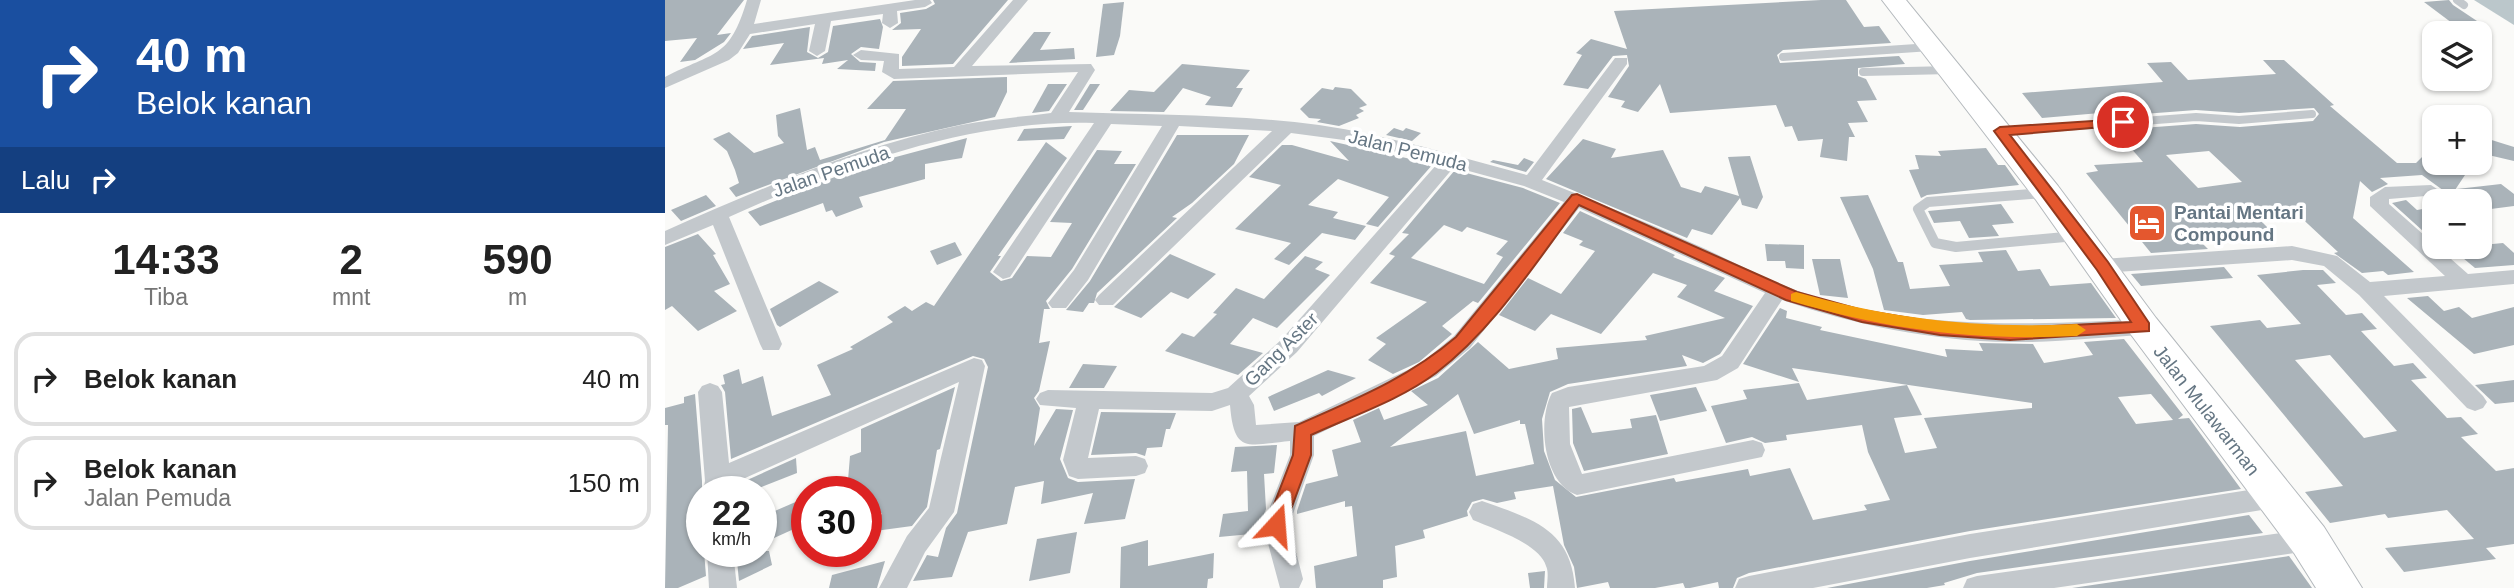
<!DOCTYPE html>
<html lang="id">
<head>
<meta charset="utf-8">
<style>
  :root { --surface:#fff; --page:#f2f2f2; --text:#222; --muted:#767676; --line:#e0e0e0 }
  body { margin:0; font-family:Helvetica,sans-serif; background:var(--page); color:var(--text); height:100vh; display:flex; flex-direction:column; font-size:26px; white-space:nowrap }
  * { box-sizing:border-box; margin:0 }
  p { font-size:23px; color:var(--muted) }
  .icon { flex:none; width:38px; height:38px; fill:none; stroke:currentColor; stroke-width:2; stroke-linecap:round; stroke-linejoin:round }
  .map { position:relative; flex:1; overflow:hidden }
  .sheet { display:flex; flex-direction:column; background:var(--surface); width:665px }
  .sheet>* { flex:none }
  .banner { background:#1a4fa0; color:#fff; overflow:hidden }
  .controls { position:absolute; left:1757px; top:21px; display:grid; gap:14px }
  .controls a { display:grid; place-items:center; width:70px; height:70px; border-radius:14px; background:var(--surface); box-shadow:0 2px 5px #0004; font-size:35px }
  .speed { position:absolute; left:21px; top:476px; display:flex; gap:14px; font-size:35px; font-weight:700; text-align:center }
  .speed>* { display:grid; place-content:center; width:91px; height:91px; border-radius:50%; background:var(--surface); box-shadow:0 2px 5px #0004; line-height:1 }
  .speed small { font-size:18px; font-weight:400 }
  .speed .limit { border:10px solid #d22; background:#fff; color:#111 }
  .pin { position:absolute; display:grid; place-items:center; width:60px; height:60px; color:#fff; margin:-30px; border:4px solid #fff; border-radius:50%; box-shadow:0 2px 7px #0007 }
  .me { position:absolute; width:77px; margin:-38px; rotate:19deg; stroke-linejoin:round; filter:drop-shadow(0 0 5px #0008) }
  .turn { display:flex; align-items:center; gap:24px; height:147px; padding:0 21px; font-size:32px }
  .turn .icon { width:91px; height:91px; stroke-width:2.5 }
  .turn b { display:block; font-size:49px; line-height:60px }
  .then { display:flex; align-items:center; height:66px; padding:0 21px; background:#0003; gap:14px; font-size:26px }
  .eta { display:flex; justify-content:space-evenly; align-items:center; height:119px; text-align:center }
  .eta b { font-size:42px; font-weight:700; line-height:49px }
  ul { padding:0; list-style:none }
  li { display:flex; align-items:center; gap:21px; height:94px; margin:0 14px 10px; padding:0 7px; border:4px solid var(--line); border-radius:21px }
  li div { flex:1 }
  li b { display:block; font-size:26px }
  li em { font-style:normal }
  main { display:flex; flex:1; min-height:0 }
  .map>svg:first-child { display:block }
  .water { fill:#bbc7cb }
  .building { fill:#aab3b9; fill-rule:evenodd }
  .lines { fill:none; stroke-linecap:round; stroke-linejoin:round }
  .trunk-casing { stroke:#b4b9bd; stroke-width:2 }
  .service-far1 { stroke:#c3c8cc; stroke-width:8 }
  .service { stroke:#c3c8cc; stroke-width:10 }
  .minor { fill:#c3c8cc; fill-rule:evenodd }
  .trunk { fill:#fff; fill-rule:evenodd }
  .route { fill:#e4572e; stroke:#94391e; stroke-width:2 }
  .slow { fill:#f59e0b }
  .labels { text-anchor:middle; stroke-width:7; stroke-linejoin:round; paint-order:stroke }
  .street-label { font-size:19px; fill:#657683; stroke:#fff }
  .poi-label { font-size:19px; font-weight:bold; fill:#657683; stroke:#fff; text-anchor:start }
</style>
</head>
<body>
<main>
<section class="sheet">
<div class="banner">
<div class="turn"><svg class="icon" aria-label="right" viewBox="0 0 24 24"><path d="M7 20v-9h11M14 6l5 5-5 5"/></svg><div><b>40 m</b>Belok kanan</div></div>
<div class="then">Lalu<svg class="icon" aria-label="right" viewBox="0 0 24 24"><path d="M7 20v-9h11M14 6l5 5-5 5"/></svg></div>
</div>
<div class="eta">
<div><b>14:33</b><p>Tiba</p></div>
<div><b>2</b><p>mnt</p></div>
<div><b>590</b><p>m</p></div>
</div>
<ul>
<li><svg class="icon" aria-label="right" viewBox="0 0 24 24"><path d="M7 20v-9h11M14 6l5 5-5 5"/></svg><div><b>Belok kanan</b></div><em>40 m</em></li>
<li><svg class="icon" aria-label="right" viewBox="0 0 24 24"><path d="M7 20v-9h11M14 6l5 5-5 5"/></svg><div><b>Belok kanan</b><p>Jalan Pemuda</p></div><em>150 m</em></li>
</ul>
</section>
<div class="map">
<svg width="1849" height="588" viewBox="0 0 1849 588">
  <rect width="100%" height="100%" fill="#fafaf8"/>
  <path class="water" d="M1809 0H1849V25Z"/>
  <g class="building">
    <path d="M0 0H79L52 35 66 33 59 42 30 60 15 62 32 38 0 41Z"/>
    <path d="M268 0H343L288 64 237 66V57L256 29 227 30 236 23 235 13 261 9 270 4Z"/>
    <path d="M1156 0H1181L1199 27 1214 26 1226 43 1118 50 1112 55 1115 63 1234 56 1240 64 1193 68V76L1201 79 1212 100 1192 101 1203 122 1183 123 1190 137H1184L1182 161 1155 157 1158 139 1133 141 1127 126 1120 127 1111 105 1005 113 995 84 973 112 956 107 960 101 943 97 964 66 962 55 948 56 923 89 898 85 917 55 911 53 926 39 962 49 949 11Z"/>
    <path d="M1784 0 1788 5 1818 25 1791 26 1759 2Z"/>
    <path d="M459 2 455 36 449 55 431 57 438 4Z"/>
    <path d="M215 19 218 27 214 49 196 47 186 54 195 62 211 63 210 71 172 69 183 60 157 64 159 58 105 65 119 43 78 49 87 36 145 27 142 52 153 58 163 52 168 26Z"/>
    <path d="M369 32H386L375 50 409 48 410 59 344 63Z"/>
    <path d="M1598 60H1619L1669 105 1665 106 1732 163H1751L1758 156 1769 163H1808L1786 196 1757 175 1715 178 1723 184 1707 192 1695 181 1688 218 1749 272 1723 275 1718 271 1697 273 1669 253 1673 252 1629 211 1591 216 1609 234 1537 243 1543 249 1486 253 1421 173 1433 171 1429 165 1478 162 1450 130 1531 124 1575 127 1648 121 1654 114 1649 108 1574 113 1531 110 1439 117 1435 113 1377 118 1357 93 1498 82 1482 63 1506 62 1523 80 1611 74ZM1544 151 1577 182 1533 188 1501 155Z"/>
    <path d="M517 64 585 70 571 88H578L567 107 540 105 546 97 518 88 499 112 445 111 464 90 489 92Z"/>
    <path d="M342 77V92L330 117 219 142 71 197 64 188 74 183 70 170 62 151 48 139 64 132 89 153 119 143 113 136 111 115 135 108 142 150 150 147 155 160 220 140 241 109H202L228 81Z"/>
    <path d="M383 84H402L384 111 367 113Z"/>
    <path d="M425 84H435L418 110H409Z"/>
    <path d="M670 87 686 89 702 105 694 108 699 111 691 115 694 118 674 126 652 122 656 119 644 118 635 109 657 88 668 90Z"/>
    <path d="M407 126 399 139 352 141 359 129Z"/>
    <path d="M729 128 738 131 741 128 756 133 747 141 721 135Z"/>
    <path d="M512 135H584L569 164 527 203 507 217 512 218 432 293 429 303H424L418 312 401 310 425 281Z"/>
    <path d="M1817 137 1849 147V161L1819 154Z"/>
    <path d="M302 138 297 158 260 164V179L194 197 198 207 171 217 167 210 161 212 158 203 95 226 83 212 197 166Z"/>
    <path d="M918 139 951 149 946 158 998 150 1016 187 1036 193 1040 186 1074 196 1063 157 1085 156 1098 197 1092 209 1077 205 1075 198 1047 235 1027 229 1022 238 881 179Z"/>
    <path d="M665 141 768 164 713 227 701 224 724 197 673 179 643 205 673 212 668 218 701 226 690 240 657 233 624 265 609 259 626 243 570 229 616 185 584 177 617 145H627L684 161Z"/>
    <path d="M381 142 402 158 333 256H336L325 272 336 281 347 278 362 256 386 257 407 223 385 222 432 150 457 151 449 164H471L407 269 381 301 385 309H379L374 343 385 341 374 391 369 398 375 408 369 446 391 409 408 410 395 459 403 478 413 482 470 479 460 519 419 524 428 493 376 504 379 481 350 487 342 524 303 532 287 577 248 581 262 555 273 557 281 528 292 513 323 367 319 359 308 356 66 459 60 392 56 385 60 384 58 375 74 369 77 384 98 376 107 416 166 395 152 365 188 349 185 347 228 322 222 317 240 306 247 311 261 302 269 306Z"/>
    <path d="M1321 148 1333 165H1340L1354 185 1262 195 1256 198 1244 170 1254 169 1250 155 1276 156 1273 151Z"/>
    <path d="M859 158 869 162 861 172 825 162 828 160 853 165Z"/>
    <path d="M790 170 858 188 895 203 813 303 808 301 777 326 787 334 754 362 728 374 703 360 721 344 711 338 762 302 705 283 730 256 724 254 744 234 737 233ZM779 225 797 232 802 227 843 241 831 254 838 257 819 284 746 258Z"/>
    <path d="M1836 184 1849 194V206L1818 210 1815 201H1808L1792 189Z"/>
    <path d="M41 195 51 206 16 221 6 210Z"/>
    <path d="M1203 195 1233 262H1238L1245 289 1285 286 1274 265 1318 262 1313 252 1341 250 1353 271 1375 269 1385 286 1426 283 1451 318 1305 320 1301 319 1297 312 1258 315 1219 310 1208 269 1175 197Z"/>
    <path d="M1741 200 1752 210 1769 207V241L1727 203Z"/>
    <path d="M1336 204 1349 223 1327 225 1334 236 1304 238 1295 221 1269 223 1263 211Z"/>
    <path d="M915 211 1010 255 1008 257 1060 278 1049 291 1088 306 1055 354 1038 363 1017 355 1022 366 903 384 885 392 877 419 879 451 890 480 911 497 1009 478 1011 482 1083 469 1085 476 1125 468 1148 520 1202 510 1199 505 1225 500 1203 452 1197 425 1121 435 1122 440 1100 443 1087 437 1061 443 1046 406 1082 399 1078 390 1134 383 1142 400 1242 385 1257 415 1229 418 1240 453 1272 448 1259 418 1367 408V403L1127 368 1134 382 1078 364 1115 308 1122 311 1121 318 1157 327 1155 330 1282 357 1280 349 1318 351 1314 343 1368 344 1379 363 1428 355 1419 342 1459 339 1518 415 1513 419 1524 418 1576 489 1305 531 1084 573 1072 578 1068 588H1054L1053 582 1025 588H1020L1018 583 990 588H945L943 582 912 588 909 567 899 545 888 486 849 492 851 499 832 503 818 499 807 502 802 511 803 516 758 530 760 538 730 546 732 577 718 580V588H651L649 566 692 556 687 506 680 507V501L632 514V511L641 484 673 476 667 450 696 442 688 420 714 408 719 420 763 405 746 391 773 378 813 342 844 369 893 359 891 348 982 340 980 336 1060 318 1012 297 1022 285 988 273 936 334 886 314 870 331 834 315 863 278 896 294 930 251 914 245 918 241 898 233ZM793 394 809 434 855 420V424H860L869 464 811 476 801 431 725 447ZM1486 394 1508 420 1471 424 1453 397Z"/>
    <path d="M33 234 51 254 48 255 65 284 49 291 72 311 33 331 7 306 0 310V247Z"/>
    <path d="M290 242 297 255 272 265 265 251Z"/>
    <path d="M1838 243 1849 253V265L1810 268 1786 248Z"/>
    <path d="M1100 244 1139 245V269L1121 268 1120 261H1102Z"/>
    <path d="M505 254 551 274 523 299 506 292 476 318 449 307Z"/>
    <path d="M640 256 658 262 650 269 665 275 612 328 588 318 565 344 598 353 573 375 500 351 517 333 529 337 552 314 548 313 571 288 599 299Z"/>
    <path d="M1147 259H1175L1183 298 1155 295Z"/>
    <path d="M1559 267 1568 278 1476 286 1466 274Z"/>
    <path d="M1638 270H1658L1671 283 1652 285 1681 315 1697 313 1712 329 1696 331 1729 366 1748 363 1762 378 1746 380 1782 418 1796 417 1813 434 1796 437 1831 471 1849 468V544L1821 548 1831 559 1739 572 1720 548 1809 539 1782 510 1723 518 1720 514 1665 523 1640 492 1678 486 1545 326 1595 320 1602 328 1636 324 1592 275ZM1665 355 1732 431 1699 438 1630 360Z"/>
    <path d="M154 281 174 292 115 327 112 325 105 309Z"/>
    <path d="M1763 296 1779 311 1794 307 1807 318 1849 307V345L1809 354 1742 298Z"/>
    <path d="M418 364 452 366 439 388H404Z"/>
    <path d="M663 370 691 378 657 396 654 393 609 411 603 397Z"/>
    <path d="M1849 380V402L1830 404 1810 385Z"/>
    <path d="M290 387 275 449 272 450 262 507 247 526 210 531 217 513 201 517V492H182L185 456 196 452V429Z"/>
    <path d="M1031 387 1042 411 995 421 985 395Z"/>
    <path d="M30 394 37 481V551H39L41 576 13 588H0L3 425H0V408L19 403V397Z"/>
    <path d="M916 407 927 433 967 428 965 419 991 415 1003 454 919 471 908 443 907 409Z"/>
    <path d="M436 412 511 413 505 429H501L497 447 482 448 480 456 471 453 426 455Z"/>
    <path d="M612 445 609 473 599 474 601 509 596 524 597 533 554 537 558 514 583 511 582 471 566 472 570 447Z"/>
    <path d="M131 458 132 473 84 492H67L71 485Z"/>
    <path d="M142 497V523L96 544V517Z"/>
    <path d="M1584 515 1598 533 1312 573 1279 583 1280 585 1262 588H1162L1305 561Z"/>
    <path d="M412 532 405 573 364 581 372 539Z"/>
    <path d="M483 540V566L549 553 548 578 543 579 542 588H455L456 547Z"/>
    <path d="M71 551H104L107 565 74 581Z"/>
    <path d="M1624 556 1647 588H1407Z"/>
    <path d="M220 561 212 588H164L167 575Z"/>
    <path d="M880 571 879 588H865L863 573Z"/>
  </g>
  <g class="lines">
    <defs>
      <path id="trunk" d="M1217 0H1241L1393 186 1491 318 1659 527 1697 588H1651L1629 553 1467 336 1371 200Z"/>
    </defs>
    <use href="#trunk" class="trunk-casing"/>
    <g class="service-far1">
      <path d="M1792 0 1799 5"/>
      <path d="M1118 57 1266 47"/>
      <path d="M1198 72 1286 70"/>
      <path d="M1335 132 1531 117 1574 120 1647 114"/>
    </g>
    <path class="service" d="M1380 193 1263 202 1253 209 1270 243 1291 247 1411 236"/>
    <g class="minor">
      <path d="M82 0H96L89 24 250 0H265L267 3 260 7 232 11 233 23 225 28 217 23 218 14 166 21 160 51 152 56 144 51 150 24 85 34 73 53 64 60 0 88V77C50 51 64 60 82 0Z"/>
      <path d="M348 0H363L307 66 426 64 430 70 404 112C486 115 572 114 654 125 724 135 793 157 862 175L950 58H962V64L877 180C927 200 977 220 1027 243 1062 258 1097 278 1133 291 1248 331 1361 325 1479 319L1487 321 1490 327 1487 333 1479 335C1434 337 1389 343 1344 342 1268 341 1189 325 1117 300L1073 368 1052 380 904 407 905 444 917 474 1088 440 1097 443 1100 450 1097 457 912 495C878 484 872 420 887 393L903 387 1039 366 1057 356 1100 293 914 208 805 348 771 376 649 436V455L624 525 638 579 634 588H615L598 525 625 455V441C583 445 569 455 565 405L547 411 434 409 423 458 471 456 480 459 483 466 480 473 471 476 413 479 404 476 398 460 411 408 375 405 371 399 375 393 383 390 547 393 563 388 616 340 773 163 694 142 626 133 448 305H434L430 300 434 295 607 131 514 126 423 280 401 308H387L383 303 409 270 497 126 446 124 345 277 338 279 328 272 429 123C303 119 177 166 64 217L117 344 114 350H98L95 344 48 225 0 245V231C95 189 193 146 296 125 326 119 356 117 386 113L413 72 229 79 217 72 219 61 196 60 188 55 196 50 234 54V69L289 67ZM789 167 859 186 899 202 789 336 755 364 634 422 591 425 589 405 584 396 632 352Z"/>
      <path d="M1766 185 1775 191 1773 195 1724 199V204L1803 274 1849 270V284L1719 296 1818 396 1822 402 1818 408 1810 411 1802 408 1694 295 1659 266 1627 260 1437 273 1427 266 1437 259 1627 246 1672 256 1705 282 1780 276 1705 206V197L1720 187Z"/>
      <path d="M309 358 317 360 320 366 289 512 260 552 242 588H214L242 536 264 508 294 382 69 483 64 492H38L40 481 33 392 37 386 45 383 53 386 57 392 64 463Z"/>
      <path d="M1609 486 1618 489 1622 497 1618 505 1609 508 1305 558 1148 588H1070L1074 579 1084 576 1305 534Z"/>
      <path d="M817 501C867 519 906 529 910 588H882C882 581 884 572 881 566 875 544 827 528 808 520L804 512 808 504Z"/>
      <path d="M1644 529 1653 532 1657 540 1653 548 1644 551 1389 588H1298L1302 579 1312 576Z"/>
      <path d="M42 551H68L72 588H44Z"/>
    </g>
    <use href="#trunk" class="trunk"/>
  </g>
  <path class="route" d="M1458 119 1464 122 1462 125 1345 135 1443 262 1484 323V331L1345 340 1275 335 1197 322 1121 300 914 205C871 262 829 329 771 373 735 400 687 416 646 435V455L618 531 611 533 604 531 601 525 628 455 630 426C688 400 742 379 791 337L907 195 912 194 1132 292 1197 310 1275 323 1345 328 1466 322 1432 270 1329 131 1335 127Z"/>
  <path class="slow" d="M1131 292C1227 319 1313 329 1412 324L1421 330 1412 336C1310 341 1224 330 1126 301V294Z"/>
  <defs>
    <symbol id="hotel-square" viewBox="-11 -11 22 22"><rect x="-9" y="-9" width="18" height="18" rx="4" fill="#e4572e" stroke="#fff"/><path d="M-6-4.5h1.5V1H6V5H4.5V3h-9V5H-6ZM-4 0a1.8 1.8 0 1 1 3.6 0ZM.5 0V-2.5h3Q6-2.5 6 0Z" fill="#fff"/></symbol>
  </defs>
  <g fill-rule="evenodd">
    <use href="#hotel-square" x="1460" y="201" width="44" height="44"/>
  </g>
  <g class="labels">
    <g class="street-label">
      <text transform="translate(743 150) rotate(14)" y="7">Jalan Pemuda</text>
      <text transform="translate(166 171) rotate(-19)" y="7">Jalan Pemuda</text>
      <text transform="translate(616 349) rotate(-45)" y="7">Gang Aster</text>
      <text transform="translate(1542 410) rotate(52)" y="7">Jalan Mulawarman</text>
    </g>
    <g class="poi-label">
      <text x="1509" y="219">Pantai Mentari<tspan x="1509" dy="22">Compound</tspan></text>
    </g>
  </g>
</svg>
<div class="controls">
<a><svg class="icon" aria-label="layers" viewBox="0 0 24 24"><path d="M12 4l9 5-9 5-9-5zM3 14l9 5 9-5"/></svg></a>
<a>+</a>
<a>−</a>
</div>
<div class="speed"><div>22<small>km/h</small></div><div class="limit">30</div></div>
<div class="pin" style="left:1458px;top:122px;background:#d93025"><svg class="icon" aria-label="arrive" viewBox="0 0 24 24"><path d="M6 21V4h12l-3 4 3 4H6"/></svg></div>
<svg class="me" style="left:611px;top:525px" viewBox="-20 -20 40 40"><path d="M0-17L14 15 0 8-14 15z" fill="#e4572e" stroke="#fff" stroke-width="4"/></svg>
</div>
</main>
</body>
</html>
